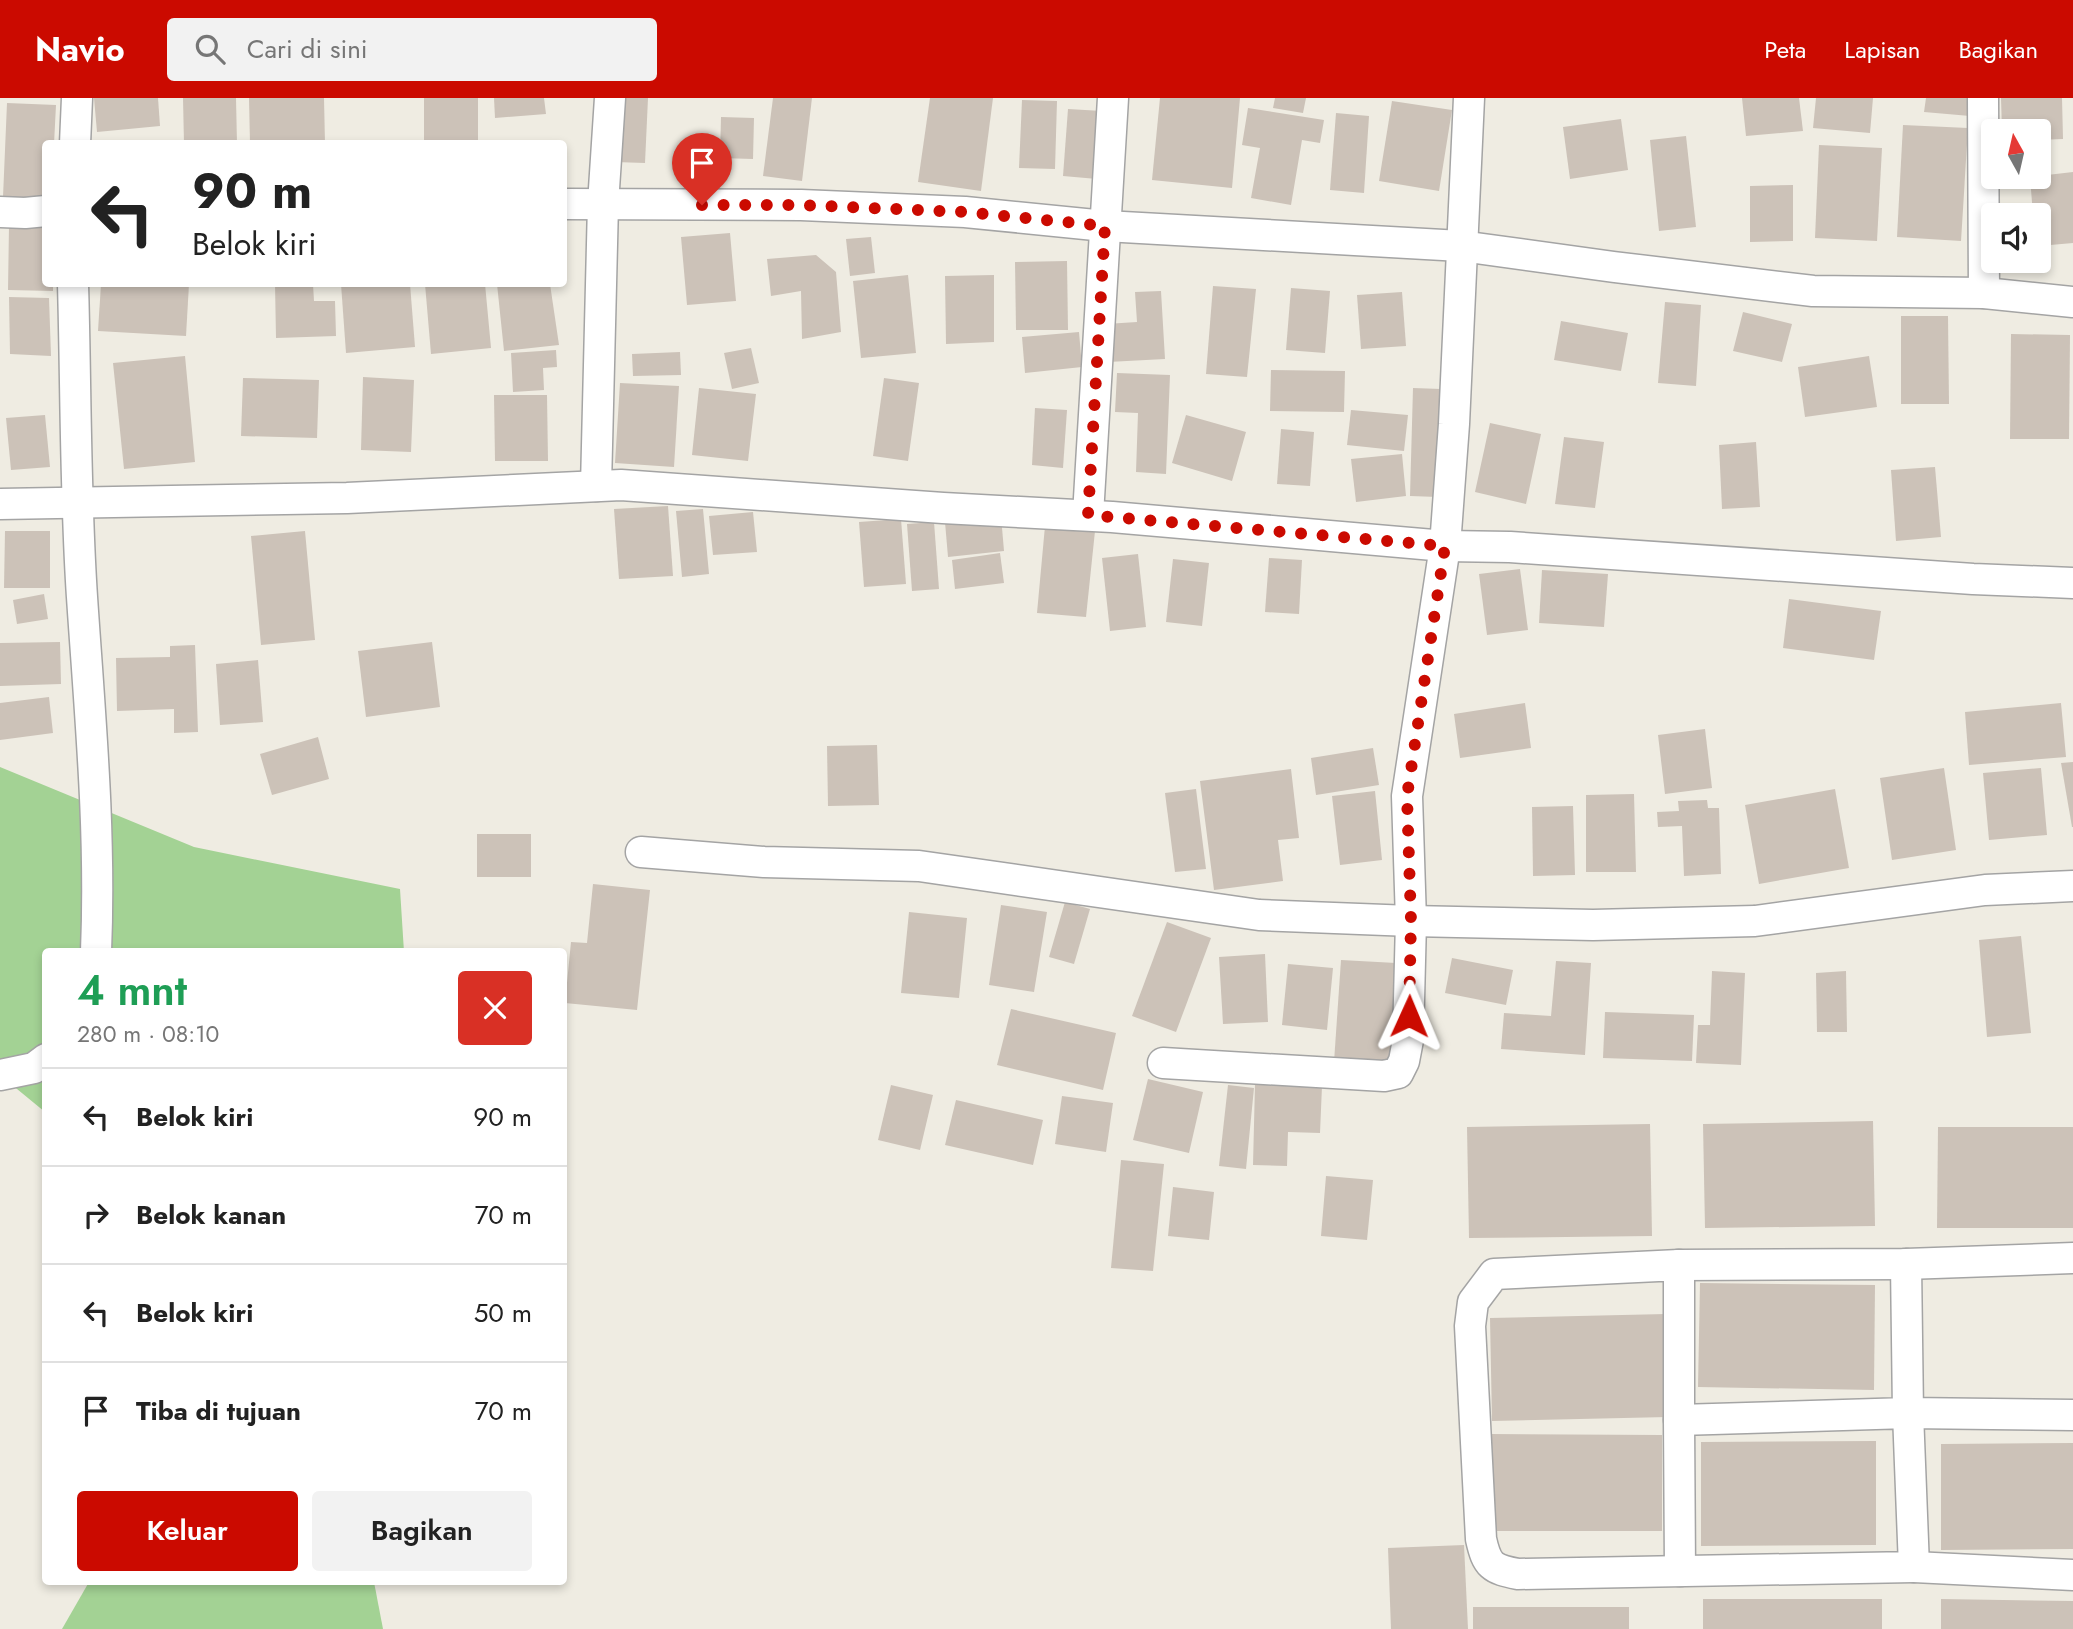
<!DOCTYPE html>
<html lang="id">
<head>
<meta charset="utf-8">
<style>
  :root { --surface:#fff; --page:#f2f2f2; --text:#222; --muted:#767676; --line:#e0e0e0; --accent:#cb0a00 }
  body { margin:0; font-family:Jost,sans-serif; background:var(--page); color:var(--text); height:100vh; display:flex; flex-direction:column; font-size:26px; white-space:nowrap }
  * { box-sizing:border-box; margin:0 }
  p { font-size:23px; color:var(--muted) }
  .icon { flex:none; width:38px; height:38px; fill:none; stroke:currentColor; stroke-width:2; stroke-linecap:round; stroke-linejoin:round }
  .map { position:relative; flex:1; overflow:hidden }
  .panel { position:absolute; left:42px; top:850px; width:525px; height:637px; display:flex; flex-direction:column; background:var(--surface); border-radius:7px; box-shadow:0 4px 10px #0003 }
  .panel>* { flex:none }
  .top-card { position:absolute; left:42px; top:42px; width:525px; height:147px; border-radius:7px; box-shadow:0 4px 10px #0003; background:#fff; color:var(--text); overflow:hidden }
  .needle { width:46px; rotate:352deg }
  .fabs { position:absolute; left:1981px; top:21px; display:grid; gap:14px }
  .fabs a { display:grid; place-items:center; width:70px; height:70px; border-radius:7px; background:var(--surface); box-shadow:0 4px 10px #0003; font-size:35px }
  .pin { position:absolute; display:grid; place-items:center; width:60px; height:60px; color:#fff; margin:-72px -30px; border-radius:50% 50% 50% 0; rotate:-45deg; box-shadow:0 0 7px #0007 }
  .pin .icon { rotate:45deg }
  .me { position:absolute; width:77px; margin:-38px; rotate:1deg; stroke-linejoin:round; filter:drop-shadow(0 0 5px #0008) }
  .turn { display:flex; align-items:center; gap:24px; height:147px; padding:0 35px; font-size:32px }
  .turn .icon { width:91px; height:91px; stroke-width:2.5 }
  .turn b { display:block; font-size:49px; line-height:60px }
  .round { display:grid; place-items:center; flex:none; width:74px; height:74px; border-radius:7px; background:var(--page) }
  .headline { display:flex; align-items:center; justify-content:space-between; height:119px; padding:0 35px }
  h1 { font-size:42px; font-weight:600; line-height:52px; color:#1e9e55 }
  .primary-button { display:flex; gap:14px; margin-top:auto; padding:14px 35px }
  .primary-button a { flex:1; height:80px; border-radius:7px; background:var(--accent); color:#fff; font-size:28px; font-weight:600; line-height:80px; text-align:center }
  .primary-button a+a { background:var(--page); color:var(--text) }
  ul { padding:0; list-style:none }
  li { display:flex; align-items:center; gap:21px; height:98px; padding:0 35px; border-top:2px solid var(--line) }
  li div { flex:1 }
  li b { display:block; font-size:26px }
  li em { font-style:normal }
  header { display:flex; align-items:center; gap:42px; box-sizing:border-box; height:98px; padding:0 35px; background:var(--accent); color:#fff }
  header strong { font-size:33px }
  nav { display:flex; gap:38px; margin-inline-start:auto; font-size:24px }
  .search { width:490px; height:63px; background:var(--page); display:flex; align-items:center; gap:18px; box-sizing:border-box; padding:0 24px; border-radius:7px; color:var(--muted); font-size:26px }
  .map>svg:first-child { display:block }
  .forest { fill:#a3d294 }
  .building { fill:#ccc2b8 }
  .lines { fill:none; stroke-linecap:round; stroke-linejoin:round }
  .street-casing { stroke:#a4a4a4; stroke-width:33 }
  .street { stroke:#fff; stroke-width:30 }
  .route { stroke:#cb0a00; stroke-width:12; stroke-dasharray:0 21.6 }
</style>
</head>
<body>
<header>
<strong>Navio</strong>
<div class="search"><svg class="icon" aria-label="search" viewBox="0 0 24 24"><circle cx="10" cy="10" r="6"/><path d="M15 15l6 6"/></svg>Cari di sini</div>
<nav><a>Peta</a><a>Lapisan</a><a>Bagikan</a></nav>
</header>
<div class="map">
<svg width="2073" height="1531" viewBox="0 0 2073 1531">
  <rect width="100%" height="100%" fill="#efece2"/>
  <g class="forest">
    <path d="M0 669 194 749 400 791 404 854H46L45 1014 0 977Z"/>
    <path d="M89 1484H374L383 1531H62Z"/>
  </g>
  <g class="building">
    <path d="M94 0H158L160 28 97 34Z"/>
    <path d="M183 0H236L237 46H184Z"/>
    <path d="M249 0H324L325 46H250Z"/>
    <rect x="424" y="0" width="54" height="46"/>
    <path d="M494 0H544L546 16 495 20Z"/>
    <path d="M618 0H648L645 65 615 64Z"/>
    <path d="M773 0H812L802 83 763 78Z"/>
    <path d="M930 0H993L981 93 918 84Z"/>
    <path d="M1160 0H1240L1232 90 1152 82Z"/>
    <path d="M1275 0H1306L1303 15 1273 10Z"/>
    <path d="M1742 0H1799L1803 33 1746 38Z"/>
    <path d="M1816 0H1873L1870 35 1813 30Z"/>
    <path d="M1926 0H1972L1970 18 1924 14Z"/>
    <path d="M2001 0H2062L2063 41 2039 42V33H2002Z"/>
    <path d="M1022 2 1057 3 1055 71 1019 70Z"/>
    <path d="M1392 3 1452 12 1439 93 1379 83Z"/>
    <path d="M7 5 56 7 54 46H46V101L3 99Z"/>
    <path d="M1248 10 1324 22 1320 45 1302 42 1291 107 1251 100 1260 50 1242 47Z"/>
    <path d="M1068 11 1102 13 1097 81 1063 78Z"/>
    <path d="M1336 15 1369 18 1364 95 1330 92Z"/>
    <path d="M721 19 754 20 753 61 720 60Z"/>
    <path d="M1621 21 1628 72 1570 81 1563 29Z"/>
    <path d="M1903 27 1968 30 1961 143 1897 139Z"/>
    <path d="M1686 38 1696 129 1659 133 1650 42Z"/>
    <path d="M1819 47 1882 50 1877 143 1815 140Z"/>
    <path d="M2073 74V145L2039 148V117H2033L2030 79Z"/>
    <path d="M1793 87V143L1750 144V88Z"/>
    <path d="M9 128 46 129V186H53V193L8 192Z"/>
    <path d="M730 135 736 203 687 207 681 139Z"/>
    <path d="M871 139 875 175 850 178 846 141Z"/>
    <path d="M816 157 836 174 841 234 802 241 801 193 771 198 767 161Z"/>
    <path d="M1067 163 1068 232H1016L1015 164Z"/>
    <path d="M908 177 916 255 861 260 853 183Z"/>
    <path d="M994 177V244L946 246 945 178Z"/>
    <path d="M101 186H189L186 238 98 233Z"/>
    <path d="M275 186H313L314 203H335L336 238 276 240Z"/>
    <path d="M341 186H410L415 249 346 255Z"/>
    <path d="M425 186H485L491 250 431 256Z"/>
    <path d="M497 186H550L559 247 504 253Z"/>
    <path d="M1213 188 1256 191 1247 279 1206 276Z"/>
    <path d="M1291 190 1330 193 1325 255 1286 252Z"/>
    <path d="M1161 193 1165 261 1108 264 1106 226 1137 224 1135 194Z"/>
    <path d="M1402 194 1406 248 1361 251 1357 197Z"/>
    <path d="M9 199 49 200 51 258 10 256Z"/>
    <path d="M1665 204 1701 207 1696 288 1658 285Z"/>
    <path d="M1743 214 1792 226 1782 264 1733 253Z"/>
    <path d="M1901 218H1948L1949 306H1901Z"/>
    <path d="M1561 223 1628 235 1621 273 1554 262Z"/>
    <path d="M1079 234 1082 269 1025 275 1022 239Z"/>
    <path d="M2011 236 2070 237 2069 341H2010Z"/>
    <path d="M751 250 759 285 732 291 724 255Z"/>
    <path d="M556 252 557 269 543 270 544 292 513 294 511 255Z"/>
    <path d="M680 254 681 277 633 278 632 256Z"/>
    <path d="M185 258 195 364 124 371 113 265Z"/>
    <path d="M1869 258 1877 309 1805 319 1798 269Z"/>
    <path d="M1271 272 1345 273 1344 314 1270 313Z"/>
    <path d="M1117 275 1170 277 1166 376 1136 374 1138 315 1115 314Z"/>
    <path d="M363 279 414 282 411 354 361 352Z"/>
    <path d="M243 280 319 282 317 340 241 338Z"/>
    <path d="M884 280 919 285 908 363 873 358Z"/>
    <path d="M620 285 679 288 674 369 615 365Z"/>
    <path d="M699 290 756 296 748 363 692 357Z"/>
    <path d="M1413 290 1441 291 1438 399 1410 398Z"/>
    <path d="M494 297H547L548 363H495Z"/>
    <path d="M1035 310 1067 312 1063 370 1032 367Z"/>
    <path d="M1351 312 1408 317 1404 353 1347 347Z"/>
    <path d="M45 317 50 369 11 372 6 320Z"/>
    <path d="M1186 317 1246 334 1232 383 1172 365Z"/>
    <path d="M1490 325 1541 336 1526 406 1475 394Z"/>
    <path d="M1281 331 1314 334 1310 388 1277 386Z"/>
    <path d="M1564 339 1604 344 1595 410 1555 406Z"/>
    <path d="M1756 344 1760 409 1722 411 1719 347Z"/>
    <path d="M1402 356 1406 398 1356 404 1351 361Z"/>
    <path d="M1935 369 1941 439 1896 443 1891 372Z"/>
    <path d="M668 408 673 478 619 481 614 411Z"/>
    <path d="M703 411 709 476 682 479 676 413Z"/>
    <path d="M753 414 757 454 713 457 709 418Z"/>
    <path d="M1001 418 1004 453 948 459 945 424Z"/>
    <path d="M901 421 906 486 864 489 859 424Z"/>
    <path d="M934 424 939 491 912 493 907 426Z"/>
    <path d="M1045 428 1095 433 1086 519 1037 515Z"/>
    <path d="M5 433H50V490H4Z"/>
    <path d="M305 433 315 542 261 547 251 438Z"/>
    <path d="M1000 455 1004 485 955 491 952 462Z"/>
    <path d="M1138 456 1146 529 1110 533 1102 460Z"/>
    <path d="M1269 460 1302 462 1299 516 1265 514Z"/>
    <path d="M1173 461 1209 465 1202 528 1166 524Z"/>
    <path d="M1520 471 1528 532 1487 537 1479 476Z"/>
    <path d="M1542 472 1608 476 1604 529 1539 525Z"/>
    <path d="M44 496 48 521 17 526 13 502Z"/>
    <path d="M1789 501 1881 513 1874 562 1783 550Z"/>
    <path d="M60 544 61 586 0 588V545Z"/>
    <path d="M432 544 440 609 366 619 358 553Z"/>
    <path d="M195 547 198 634 174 635V611L117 613 116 560 170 559V548Z"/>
    <path d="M258 562 263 624 220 627 216 566Z"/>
    <path d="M49 599 53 635 0 642V605Z"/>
    <path d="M1525 605 1531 650 1460 660 1454 616Z"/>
    <path d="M2061 605 2066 659 1969 667 1965 614Z"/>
    <path d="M1705 631 1712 690 1665 696 1658 637Z"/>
    <path d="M318 639 329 681 272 697 260 656Z"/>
    <path d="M877 647 879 707 828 708 827 648Z"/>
    <path d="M1373 650 1379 687 1316 697 1311 660Z"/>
    <path d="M2073 664V729H2072L2061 665Z"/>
    <path d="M1944 670 1956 752 1892 762 1880 680Z"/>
    <path d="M2041 670 2047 737 1989 742 1983 675Z"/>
    <path d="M1291 671 1299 740 1278 742 1283 783 1214 792 1200 683Z"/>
    <path d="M1196 691 1206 771 1175 774 1165 695Z"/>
    <path d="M1835 691 1849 770 1759 786 1745 707Z"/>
    <path d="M1375 693 1382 762 1340 767 1332 698Z"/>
    <path d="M1634 696 1636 774H1586V697Z"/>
    <path d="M1707 702 1708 710H1719L1721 776 1684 778 1682 728 1658 729 1657 714 1679 713 1678 703Z"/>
    <path d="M1573 708 1575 777 1533 778 1532 709Z"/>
    <rect x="477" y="736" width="54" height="43"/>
    <path d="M593 786 650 792 637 912 565 905 571 844 587 845Z"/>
    <path d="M1065 804 1090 811 1074 866 1049 859Z"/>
    <path d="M1001 807 1047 814 1034 894 989 887Z"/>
    <path d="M909 814 967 820 959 900 901 895Z"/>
    <path d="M1167 824 1211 840 1176 934 1132 918Z"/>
    <path d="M2021 838 2031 935 1987 939 1979 842Z"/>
    <path d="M1265 856 1268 924 1223 926 1219 859Z"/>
    <path d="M1452 860 1513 872 1506 907 1445 895Z"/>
    <path d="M1341 862 1396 865 1390 968 1334 964Z"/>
    <path d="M1556 863 1591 865 1585 957 1501 951 1504 915 1551 918Z"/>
    <path d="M1288 866 1333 870 1327 932 1282 927Z"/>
    <path d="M1712 873 1745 875 1741 967 1696 965 1698 927H1710Z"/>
    <path d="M1846 873 1847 934H1817L1816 875Z"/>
    <path d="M1011 911 1116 935 1103 992 997 967Z"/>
    <path d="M1605 914 1694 917 1692 963 1603 960Z"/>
    <path d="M1148 981 1203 994 1189 1055 1133 1042Z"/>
    <path d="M1255 986 1322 988 1320 1035 1288 1034 1287 1068 1253 1067Z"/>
    <path d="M891 987 933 997 920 1052 878 1042Z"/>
    <path d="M1228 987 1254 990 1246 1071 1219 1068Z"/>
    <path d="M1062 998 1113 1005 1106 1054 1055 1046Z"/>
    <path d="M956 1002 1043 1022 1033 1067 945 1047Z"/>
    <path d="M1873 1023 1875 1128 1705 1130 1703 1026Z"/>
    <path d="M1650 1026 1652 1138 1469 1140 1467 1029Z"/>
    <path d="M1938 1029H2073V1130H1937Z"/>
    <path d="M1121 1062 1164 1066 1153 1173 1111 1170Z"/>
    <path d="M1326 1078 1373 1082 1367 1142 1321 1138Z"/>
    <path d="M1173 1089 1214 1094 1209 1142 1168 1138Z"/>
    <path d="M1700 1185 1875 1187 1874 1292 1698 1289Z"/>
    <path d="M1666 1216 1668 1319 1492 1323 1490 1220Z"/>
    <path d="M1490 1336 1662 1337V1433H1490Z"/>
    <path d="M1876 1343V1447L1701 1448V1344Z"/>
    <path d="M2073 1345V1451L1941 1452V1346Z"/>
    <path d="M1464 1447 1468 1531H1391L1388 1450Z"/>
    <rect x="1703" y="1501" width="179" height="30"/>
    <path d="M1941 1501 2073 1503V1531H1941Z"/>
    <rect x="1473" y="1509" width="156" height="22"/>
  </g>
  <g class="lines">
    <defs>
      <g id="street">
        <path d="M1983 0 1984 195"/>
        <path d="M75 46 77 0"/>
        <path d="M564 106 801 107 965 114 1105 128 1461 148 1614 169 1813 193 1984 195 2073 204"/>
        <path d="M0 114 25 115 46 113"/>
        <path d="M73 186C76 290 75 395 82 499 90 618 101 734 96 854"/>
        <path d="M596 388 603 106 610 0"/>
        <path d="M0 406 347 400 621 387 943 410 1112 419 1445 448 1510 449 1973 481 2073 485"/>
        <path d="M1088 417 1113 0"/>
        <path d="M641 754 764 764 919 768 1259 817 1411 823 1593 827 1755 823 1985 792 2073 788"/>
        <path d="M1163 965 1384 978 1398 975 1404 963 1408 942 1411 823 1407 698 1445 448 1454 326 1469 0"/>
        <path d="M0 977 34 970 46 961"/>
        <path d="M1906 1166 1908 1315 1914 1469 1518 1476C1492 1471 1487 1468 1481 1441L1470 1228 1473 1204 1494 1176 1679 1167V1322L1908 1315 2073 1317"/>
        <path d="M1679 1167 1906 1166 2073 1160"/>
        <path d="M1679 1322 1680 1473"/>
        <path d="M1914 1469 2073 1477"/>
      </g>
    </defs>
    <use href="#street" class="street-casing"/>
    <use href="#street" class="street"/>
  </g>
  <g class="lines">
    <path class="route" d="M702 107H801L965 114 1105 128 1088 417 1445 448 1407 698 1411 823 1409 918"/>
  </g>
</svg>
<div class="fabs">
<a><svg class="needle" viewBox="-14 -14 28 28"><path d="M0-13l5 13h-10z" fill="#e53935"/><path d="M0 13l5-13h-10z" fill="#767676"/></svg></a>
<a><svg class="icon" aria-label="sound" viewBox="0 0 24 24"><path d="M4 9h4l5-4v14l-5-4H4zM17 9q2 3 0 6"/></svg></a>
</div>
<div class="pin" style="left:702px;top:107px;background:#d93025"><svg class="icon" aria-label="arrive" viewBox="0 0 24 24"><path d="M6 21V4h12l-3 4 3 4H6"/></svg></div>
<svg class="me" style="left:1409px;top:918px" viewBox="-20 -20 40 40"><path d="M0-17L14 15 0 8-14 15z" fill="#cb0a00" stroke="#fff" stroke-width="4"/></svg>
<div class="top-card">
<div class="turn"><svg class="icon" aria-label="left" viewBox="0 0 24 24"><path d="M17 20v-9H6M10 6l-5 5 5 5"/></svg><div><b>90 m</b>Belok kiri</div></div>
</div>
<section class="panel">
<div class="headline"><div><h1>4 mnt</h1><p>280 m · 08:10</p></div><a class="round" style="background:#d93025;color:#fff"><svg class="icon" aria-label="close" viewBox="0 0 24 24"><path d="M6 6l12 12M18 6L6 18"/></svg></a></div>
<ul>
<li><svg class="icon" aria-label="left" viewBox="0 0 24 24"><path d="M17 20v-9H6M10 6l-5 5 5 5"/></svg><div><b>Belok kiri</b></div><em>90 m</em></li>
<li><svg class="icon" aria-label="right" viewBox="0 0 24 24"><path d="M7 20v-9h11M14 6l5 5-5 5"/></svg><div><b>Belok kanan</b></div><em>70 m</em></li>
<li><svg class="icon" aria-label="left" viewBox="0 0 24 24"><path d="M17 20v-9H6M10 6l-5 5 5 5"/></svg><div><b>Belok kiri</b></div><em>50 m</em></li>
<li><svg class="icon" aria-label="arrive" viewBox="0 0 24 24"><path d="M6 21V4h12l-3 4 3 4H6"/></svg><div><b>Tiba di tujuan</b></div><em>70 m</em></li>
</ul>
<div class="primary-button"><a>Keluar</a><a>Bagikan</a></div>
</section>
</div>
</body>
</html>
